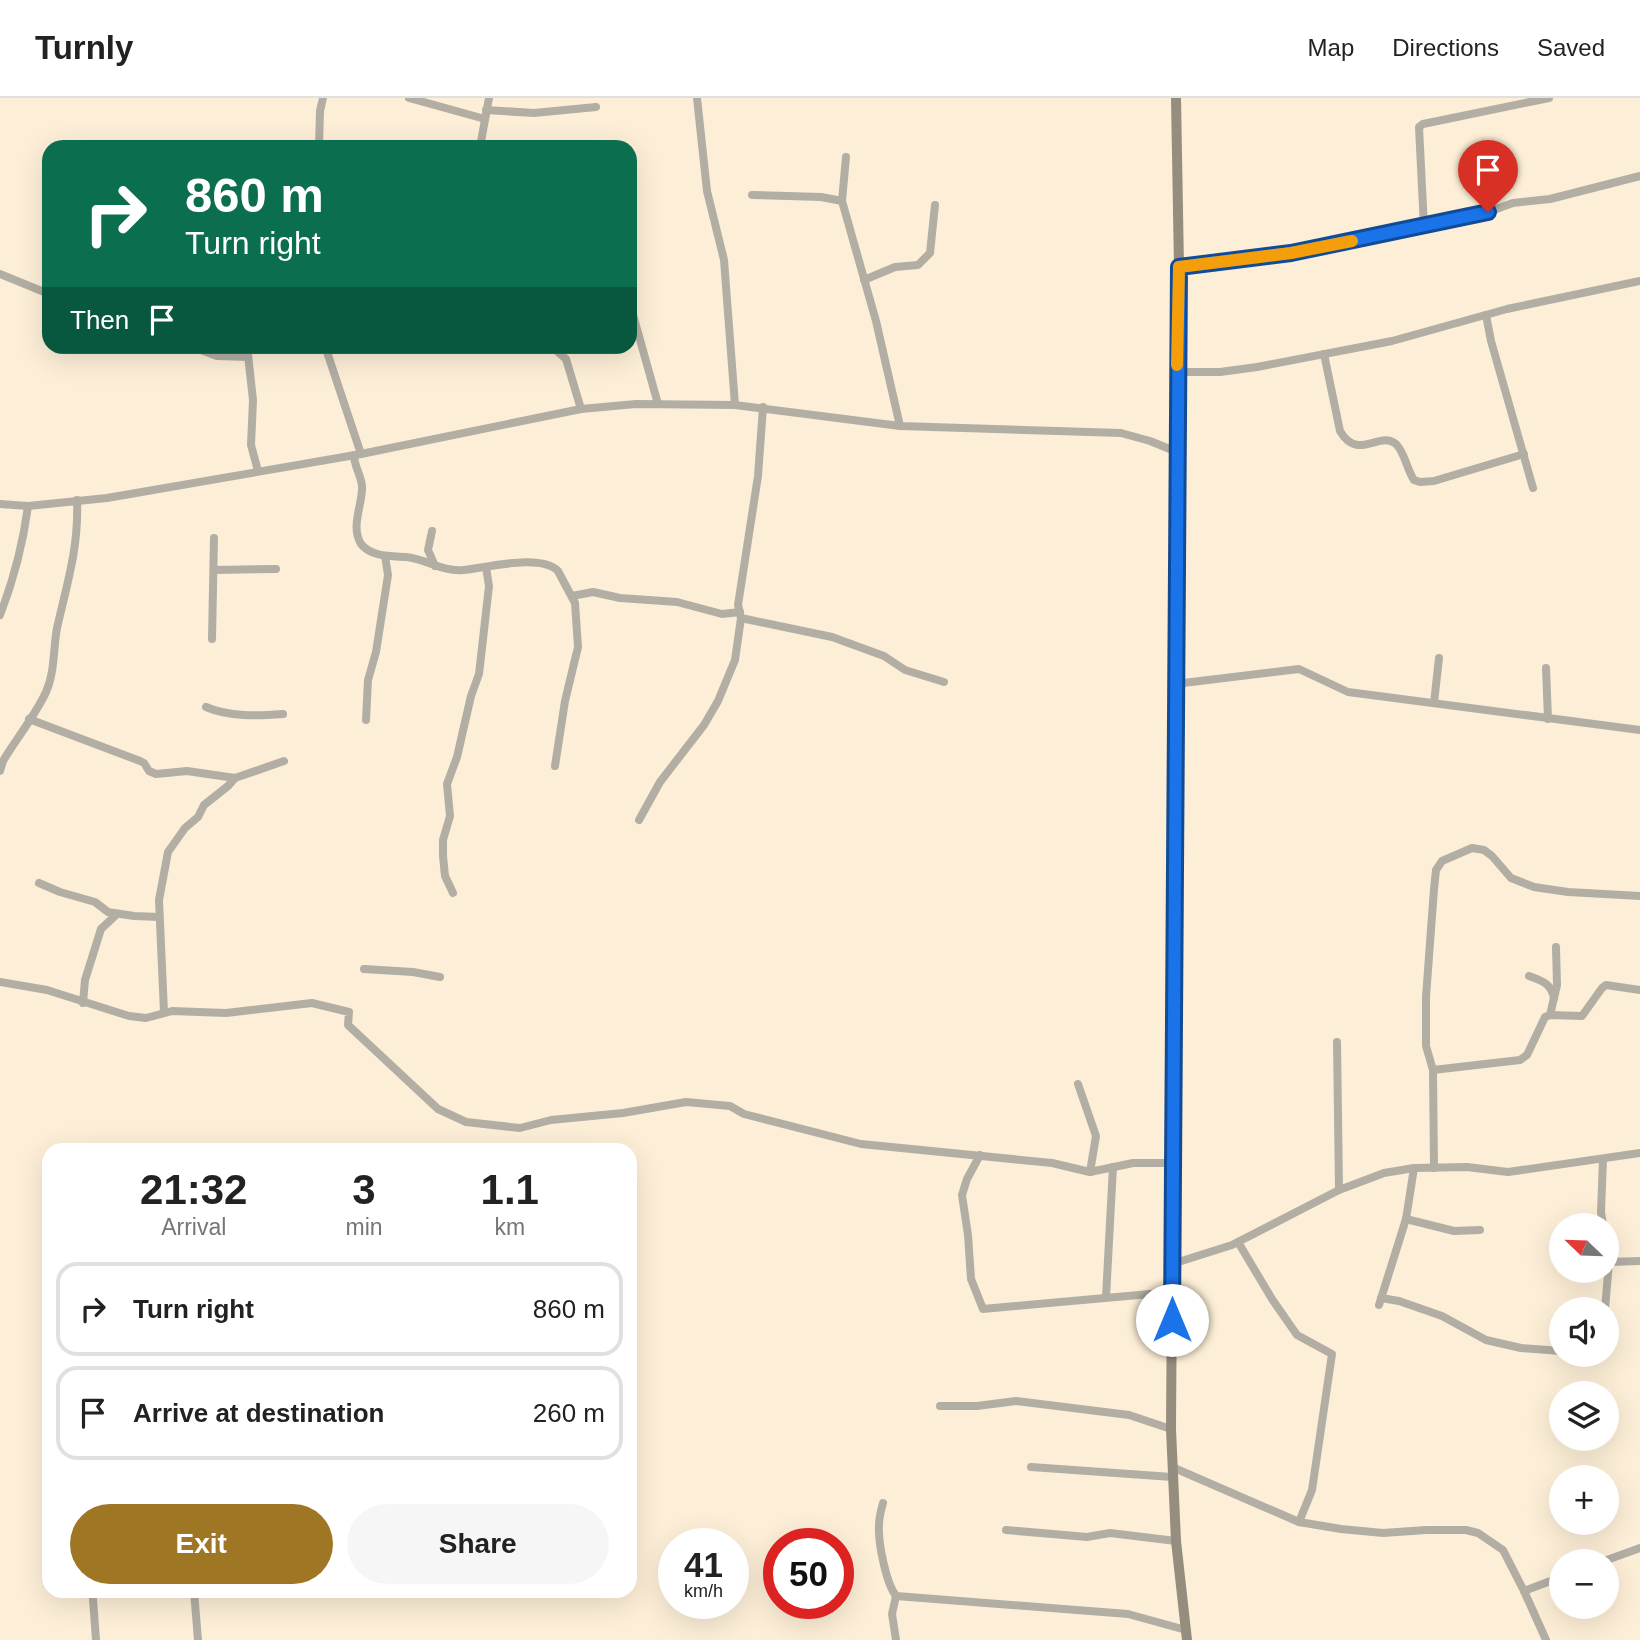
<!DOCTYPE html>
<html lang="en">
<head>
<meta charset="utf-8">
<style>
  :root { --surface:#fff; --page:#f6f6f6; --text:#222; --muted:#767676; --line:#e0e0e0; --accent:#9e7624 }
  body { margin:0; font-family:Arial,sans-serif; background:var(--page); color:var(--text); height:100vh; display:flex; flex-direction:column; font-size:26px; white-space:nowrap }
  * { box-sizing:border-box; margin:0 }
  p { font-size:23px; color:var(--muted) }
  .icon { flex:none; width:38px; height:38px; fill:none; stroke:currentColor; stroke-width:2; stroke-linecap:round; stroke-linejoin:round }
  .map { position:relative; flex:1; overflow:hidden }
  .details { position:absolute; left:42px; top:1045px; width:595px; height:455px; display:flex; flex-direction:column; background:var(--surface); border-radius:21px; box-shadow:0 7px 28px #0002 }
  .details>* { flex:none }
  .hud { position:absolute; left:42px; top:42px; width:595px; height:214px; border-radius:21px; box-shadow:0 7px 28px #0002; background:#0b6e4f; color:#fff; overflow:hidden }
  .needle { width:46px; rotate:293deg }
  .tools { position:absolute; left:1549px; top:1115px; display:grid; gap:14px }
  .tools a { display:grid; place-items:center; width:70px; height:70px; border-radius:50%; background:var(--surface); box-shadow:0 7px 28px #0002; font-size:35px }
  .speed { position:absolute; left:658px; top:1430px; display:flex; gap:14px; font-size:35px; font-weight:700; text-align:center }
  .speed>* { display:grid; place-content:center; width:91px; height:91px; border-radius:50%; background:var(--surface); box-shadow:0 7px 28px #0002; line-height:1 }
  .speed small { font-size:18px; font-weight:400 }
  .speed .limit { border:10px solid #d22; background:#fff; color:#111 }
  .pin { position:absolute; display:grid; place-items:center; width:60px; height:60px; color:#fff; margin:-72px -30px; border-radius:50% 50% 50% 0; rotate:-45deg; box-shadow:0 0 7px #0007 }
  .pin .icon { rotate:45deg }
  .me { position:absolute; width:77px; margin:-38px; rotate:0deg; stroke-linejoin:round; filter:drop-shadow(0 0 5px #0008) }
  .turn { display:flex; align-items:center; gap:24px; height:147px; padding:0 28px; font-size:32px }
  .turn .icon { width:91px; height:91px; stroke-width:2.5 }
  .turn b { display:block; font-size:49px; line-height:60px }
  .then { display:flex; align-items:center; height:66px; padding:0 28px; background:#0003; gap:14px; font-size:26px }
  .eta { display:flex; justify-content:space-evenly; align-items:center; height:119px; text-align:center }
  .eta b { font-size:42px; font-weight:700; line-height:49px }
  .action { display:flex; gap:14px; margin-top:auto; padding:14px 28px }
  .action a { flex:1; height:80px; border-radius:42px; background:var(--accent); color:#fff; font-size:28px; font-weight:700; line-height:80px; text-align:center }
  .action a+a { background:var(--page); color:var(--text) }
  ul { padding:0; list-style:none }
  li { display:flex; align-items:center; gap:21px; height:94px; margin:0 14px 10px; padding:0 14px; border:4px solid var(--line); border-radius:21px }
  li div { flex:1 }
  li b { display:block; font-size:26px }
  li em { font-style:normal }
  header { display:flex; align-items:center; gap:42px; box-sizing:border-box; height:98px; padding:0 35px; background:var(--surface); border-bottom:2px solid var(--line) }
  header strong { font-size:33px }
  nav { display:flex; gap:38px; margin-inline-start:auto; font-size:24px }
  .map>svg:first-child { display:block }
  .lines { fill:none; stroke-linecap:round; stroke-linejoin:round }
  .street { stroke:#b3aea4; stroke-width:8 }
  .secondary { stroke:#958d7e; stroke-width:10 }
  .route-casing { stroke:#114b97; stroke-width:18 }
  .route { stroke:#1a73e8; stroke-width:12 }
  .slow { stroke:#f59e0b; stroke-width:12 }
</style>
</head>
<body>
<header>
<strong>Turnly</strong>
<nav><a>Map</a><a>Directions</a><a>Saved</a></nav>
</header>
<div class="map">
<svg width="1640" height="1542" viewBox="0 0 1640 1542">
  <rect width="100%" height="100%" fill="#fdefd7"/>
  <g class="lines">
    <g class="street">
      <path d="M409 0 485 21"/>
      <path d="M697 0 707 93 724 162 735 307"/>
      <path d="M486 12 534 15 596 9"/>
      <path d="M319 49 320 13 323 0"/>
      <path d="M480 49 489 0"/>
      <path d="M846 59 842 103 876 223 900 328"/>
      <path d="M752 97 821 99 842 103"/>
      <path d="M1424 129 1419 29 1423 26 1549 0"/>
      <path d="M49 130 46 132 49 138"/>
      <path d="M1179 169 1291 155 1390 136 1488 114 1513 105 1550 101 1640 78"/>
      <path d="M0 176 49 196"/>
      <path d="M864 182 895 169 918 167 930 155 935 107"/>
      <path d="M630 206 658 306"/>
      <path d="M1486 217 1491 243 1533 390"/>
      <path d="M190 248 217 258 248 259"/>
      <path d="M247 248 253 302 251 347 258 373"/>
      <path d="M325 248 361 356"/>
      <path d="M551 248 566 261 581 311"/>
      <path d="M1324 256 1340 333C1358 364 1380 332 1396 346 1405 355 1407 372 1414 382L1420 384 1434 383 1524 356"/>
      <path d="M1177 274H1220L1257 269 1392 243 1507 211 1640 183"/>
      <path d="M763 309 758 378 738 507 741 520 832 539 884 558 905 572 944 584"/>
      <path d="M354 357C354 368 361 377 362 388 363 406 350 428 361 446 371 459 392 458 406 459 427 461 442 474 463 472 486 470 541 455 558 473L575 505 578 549 565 603 555 668"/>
      <path d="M0 406 28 408 107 400 361 356 581 311 636 306 735 307 900 328 1121 335 1150 343 1177 354"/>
      <path d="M432 433 428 452 435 468"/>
      <path d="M214 472 276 471"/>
      <path d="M572 498 593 494 620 500 677 504 722 516 740 514"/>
      <path d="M0 517C14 481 23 446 28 408"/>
      <path d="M212 541 214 440"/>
      <path d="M1546 570 1548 621"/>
      <path d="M1175 586 1299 571 1348 594 1640 632"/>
      <path d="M1434 605 1439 560"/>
      <path d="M206 609C229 619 258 618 283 616"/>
      <path d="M29 621 140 663 144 665 149 673 156 676 187 673 235 680 284 663"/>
      <path d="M366 622 368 582 376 554 388 477 385 458"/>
      <path d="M0 673 3 663C16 641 35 618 46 594 55 574 53 552 57 530 67 486 79 449 77 402"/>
      <path d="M639 722 660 684 704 627 718 603 735 562 741 520"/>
      <path d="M39 785 60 794 95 804 108 814 134 818 159 819"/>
      <path d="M453 795 445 778 443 758V742L450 718 447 686 457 659 471 598 479 576 489 488 486 469"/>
      <path d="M364 871 413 874 440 879"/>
      <path d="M1529 878C1542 883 1551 885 1554 900"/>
      <path d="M0 884 47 892 129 918 146 920 172 913 226 915 312 905 349 914 348 927 438 1011 466 1024 520 1030 551 1022 623 1015 686 1004 730 1008 744 1016 861 1046 1052 1065 1090 1074 1133 1065H1172"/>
      <path d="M83 905 85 882 101 831 117 816"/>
      <path d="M164 914 159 802 168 754 185 730 198 719 204 707 228 688 235 680"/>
      <path d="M1550 917 1557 887 1556 849"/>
      <path d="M1433 972 1520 962 1527 957 1545 919 1550 917 1582 918 1602 890 1606 887 1640 892"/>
      <path d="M1078 986 1096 1038 1090 1074"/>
      <path d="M980 1057 967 1081 962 1097 968 1137 971 1181 983 1211 1172 1194"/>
      <path d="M1603 1061 1601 1114 1603 1127"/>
      <path d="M1434 1070 1433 972 1426 948V899L1434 791 1436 772 1442 763 1472 750 1484 752 1492 758 1511 780 1534 789 1568 794 1640 798"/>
      <path d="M1339 1092 1384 1075 1414 1070 1467 1069 1508 1074 1640 1055"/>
      <path d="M1406 1121 1454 1133 1480 1132"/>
      <path d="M1238 1144 1272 1201 1297 1237 1332 1256 1312 1392 1299 1424"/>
      <path d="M1609 1164 1640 1163"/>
      <path d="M1172 1166 1232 1147 1339 1092 1337 944"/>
      <path d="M1106 1199 1113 1069"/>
      <path d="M1381 1200 1399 1203 1442 1218 1486 1242 1521 1250 1561 1253"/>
      <path d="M1379 1207 1406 1121 1414 1070"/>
      <path d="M1605 1211 1609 1164 1606 1146"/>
      <path d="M1595 1256H1604"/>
      <path d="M940 1308H977L1016 1303 1129 1317 1171 1331"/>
      <path d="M1031 1369 1172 1379"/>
      <path d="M1172 1369 1299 1424 1341 1431 1383 1435 1426 1432H1466L1478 1435 1503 1452 1524 1493 1561 1479"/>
      <path d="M883 1405C881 1412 879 1420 879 1427 878 1445 886 1485 896 1498L1128 1516 1186 1532"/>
      <path d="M1006 1432 1087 1439 1110 1435 1176 1443"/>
      <path d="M1604 1463 1640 1450"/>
      <path d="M194 1493 198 1542"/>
      <path d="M1524 1493 1546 1542"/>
      <path d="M93 1501 96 1542"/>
      <path d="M896 1542 892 1516 896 1498"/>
    </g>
    <path class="secondary" d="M1176 0 1179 169 1171 1331 1176 1443 1187 1542"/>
  </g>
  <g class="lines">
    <defs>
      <path id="route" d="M1172 1222 1179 169 1291 155 1488 114"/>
    </defs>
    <use href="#route" class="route-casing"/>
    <use href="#route" class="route"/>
    <path class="slow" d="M1177 267 1179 169 1291 155 1352 143"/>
  </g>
</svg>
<div class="tools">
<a><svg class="needle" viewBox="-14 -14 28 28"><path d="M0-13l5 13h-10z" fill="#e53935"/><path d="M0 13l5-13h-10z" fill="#767676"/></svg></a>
<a><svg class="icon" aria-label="sound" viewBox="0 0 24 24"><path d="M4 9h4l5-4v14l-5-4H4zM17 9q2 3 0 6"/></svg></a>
<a><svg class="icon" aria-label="layers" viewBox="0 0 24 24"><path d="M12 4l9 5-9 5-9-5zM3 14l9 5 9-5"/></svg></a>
<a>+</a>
<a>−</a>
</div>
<div class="speed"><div>41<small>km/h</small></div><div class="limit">50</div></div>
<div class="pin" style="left:1488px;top:114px;background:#d93025"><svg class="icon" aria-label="arrive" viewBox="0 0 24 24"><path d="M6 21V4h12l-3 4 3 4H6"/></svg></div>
<svg class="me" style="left:1172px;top:1222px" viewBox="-20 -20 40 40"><circle r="19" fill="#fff"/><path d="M0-13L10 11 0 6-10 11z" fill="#1a73e8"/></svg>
<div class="hud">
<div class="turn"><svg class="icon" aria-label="right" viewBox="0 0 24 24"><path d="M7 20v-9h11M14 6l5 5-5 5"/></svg><div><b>860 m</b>Turn right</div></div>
<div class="then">Then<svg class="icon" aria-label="arrive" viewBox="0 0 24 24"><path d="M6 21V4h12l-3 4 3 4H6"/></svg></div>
</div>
<section class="details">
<div class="eta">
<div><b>21:32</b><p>Arrival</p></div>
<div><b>3</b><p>min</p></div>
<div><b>1.1</b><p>km</p></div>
</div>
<ul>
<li><svg class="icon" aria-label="right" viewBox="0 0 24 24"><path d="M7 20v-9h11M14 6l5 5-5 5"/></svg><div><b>Turn right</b></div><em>860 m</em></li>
<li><svg class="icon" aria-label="arrive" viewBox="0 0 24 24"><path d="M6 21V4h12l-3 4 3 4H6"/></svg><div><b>Arrive at destination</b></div><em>260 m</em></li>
</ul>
<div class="action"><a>Exit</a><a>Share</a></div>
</section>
</div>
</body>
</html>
